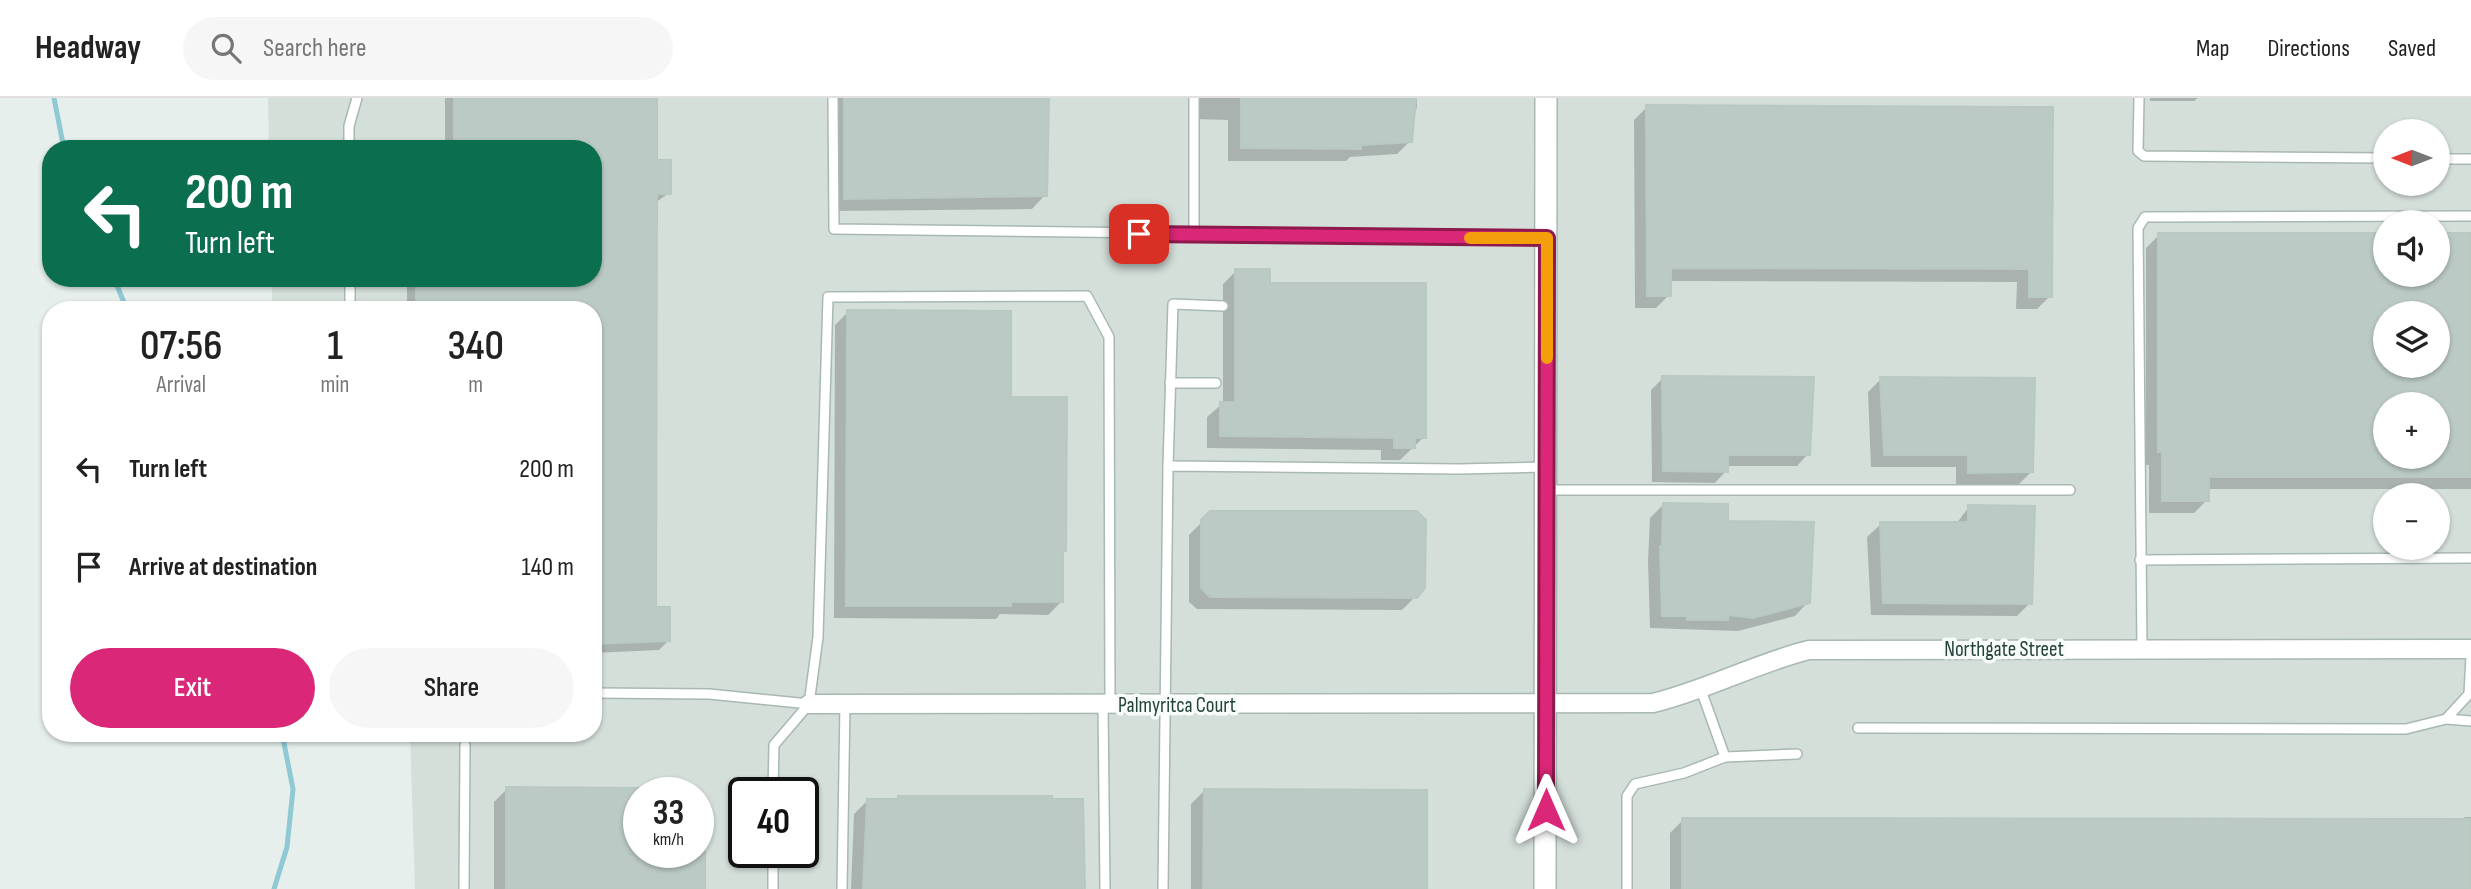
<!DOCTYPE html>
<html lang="en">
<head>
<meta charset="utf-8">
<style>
  :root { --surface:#fff; --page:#f6f6f6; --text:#222; --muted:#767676; --line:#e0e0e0; --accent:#db2777 }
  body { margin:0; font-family:"Sofia Sans Condensed",sans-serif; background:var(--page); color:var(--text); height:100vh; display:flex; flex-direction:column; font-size:26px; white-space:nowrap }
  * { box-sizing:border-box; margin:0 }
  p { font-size:23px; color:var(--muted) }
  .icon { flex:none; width:38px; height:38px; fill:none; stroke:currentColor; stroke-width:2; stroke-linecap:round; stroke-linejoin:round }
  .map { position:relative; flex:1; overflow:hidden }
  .details { position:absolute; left:42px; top:203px; width:560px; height:441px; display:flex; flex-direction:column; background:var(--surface); border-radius:28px; box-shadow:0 2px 5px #0004 }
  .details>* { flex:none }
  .guide { position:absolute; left:42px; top:42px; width:560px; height:147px; border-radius:28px; box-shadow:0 2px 5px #0004; background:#0b6e4f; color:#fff; overflow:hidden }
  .needle { width:46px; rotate:270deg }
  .controls { position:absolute; left:2373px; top:21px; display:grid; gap:14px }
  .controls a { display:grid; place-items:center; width:77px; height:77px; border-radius:50%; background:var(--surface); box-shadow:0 2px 5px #0004; font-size:35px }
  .speed { position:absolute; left:623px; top:679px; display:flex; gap:14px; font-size:35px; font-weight:700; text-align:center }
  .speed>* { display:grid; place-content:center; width:91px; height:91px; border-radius:50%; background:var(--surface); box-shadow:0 2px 5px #0004; line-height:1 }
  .speed small { font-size:18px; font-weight:400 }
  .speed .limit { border:4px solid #111; border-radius:10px; background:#fff; color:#111 }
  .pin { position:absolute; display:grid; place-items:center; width:60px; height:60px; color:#fff; margin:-30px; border-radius:14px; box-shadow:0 4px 10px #0006 }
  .me { position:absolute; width:77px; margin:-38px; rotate:0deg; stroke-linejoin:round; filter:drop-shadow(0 0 5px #0008) }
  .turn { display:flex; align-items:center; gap:24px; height:147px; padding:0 28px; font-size:32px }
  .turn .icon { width:91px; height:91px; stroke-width:2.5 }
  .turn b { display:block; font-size:49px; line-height:60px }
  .eta { display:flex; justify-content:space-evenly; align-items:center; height:119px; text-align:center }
  .eta b { font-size:42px; font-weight:600; line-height:49px }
  .action { display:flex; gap:14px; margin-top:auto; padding:14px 28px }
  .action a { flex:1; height:80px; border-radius:42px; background:var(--accent); color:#fff; font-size:28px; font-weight:600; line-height:80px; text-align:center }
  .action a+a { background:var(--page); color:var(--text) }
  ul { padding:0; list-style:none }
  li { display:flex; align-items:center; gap:21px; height:98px; padding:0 28px }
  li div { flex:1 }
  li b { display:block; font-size:26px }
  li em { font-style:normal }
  header { display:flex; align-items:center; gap:42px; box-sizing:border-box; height:98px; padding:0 35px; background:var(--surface); border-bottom:2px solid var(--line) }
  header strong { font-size:33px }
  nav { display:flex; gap:38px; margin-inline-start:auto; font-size:24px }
  .search { width:490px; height:63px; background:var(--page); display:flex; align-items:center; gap:18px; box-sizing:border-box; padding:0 24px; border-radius:38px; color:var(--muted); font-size:26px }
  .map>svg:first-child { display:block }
  .built { fill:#d4dfda; fill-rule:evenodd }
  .shadow { fill:#0003; fill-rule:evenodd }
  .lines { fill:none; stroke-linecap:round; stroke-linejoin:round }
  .stream { stroke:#8ec9d4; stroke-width:5 }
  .building { fill:#bbcac4; stroke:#b8c9c2; stroke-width:2; fill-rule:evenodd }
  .service-casing { stroke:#a8b8b2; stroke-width:12 }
  .minor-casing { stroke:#a8b8b2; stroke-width:21 }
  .tertiary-casing { stroke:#a8b8b2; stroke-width:24 }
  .service { stroke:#fff; stroke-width:9 }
  .minor { stroke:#fff; stroke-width:18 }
  .tertiary { stroke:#fff; stroke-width:21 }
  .route-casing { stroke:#8e194d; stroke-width:18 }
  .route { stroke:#db2777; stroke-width:12 }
  .slow { stroke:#f59e0b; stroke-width:12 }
  .labels { text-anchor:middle; stroke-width:7; stroke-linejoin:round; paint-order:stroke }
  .street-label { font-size:21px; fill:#24423a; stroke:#f7fbf9 }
</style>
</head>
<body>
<header>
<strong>Headway</strong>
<div class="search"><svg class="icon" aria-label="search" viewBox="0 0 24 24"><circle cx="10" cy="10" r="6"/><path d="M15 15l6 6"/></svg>Search here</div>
<nav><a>Map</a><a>Directions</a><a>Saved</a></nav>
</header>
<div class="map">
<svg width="2471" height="791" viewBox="0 0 2471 791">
  <rect width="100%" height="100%" fill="#e6efeb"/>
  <path class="built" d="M268 0H2471V791H415L410 635H593V212H272V180H593V51H269ZM2385 33H2438V86H2385ZM2385 124H2438V177H2385ZM2385 215H2438V268H2385ZM2385 306H2438V359H2385ZM2385 397H2438V450H2385ZM639 695H698V754H639ZM744 695H803V754H744Z"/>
  <g class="shadow">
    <path d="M445 0H655V63L669 95 655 105V510L669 542 659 552 593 555V212H407V180H593V51H445Z"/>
    <path d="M832 0H1048L1045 97 1032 111 832 113Z"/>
    <path d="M1194 0H1417V9L1410 29V43L1397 56 1350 59 1346 63H1228V22L1194 21Z"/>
    <path d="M2150 0H2198L2194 3H2150Z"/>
    <path d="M1647 9 2051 10 2050 198 2037 211H2016L2017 184 1669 183V197L1656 210H1635L1634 22Z"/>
    <path d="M2159 137H2385V177H2438V137H2471V391H2207V402L2194 415H2149V367H2146V150ZM2385 215H2438V268H2385ZM2385 306H2438V359H2385Z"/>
    <path d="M1236 173 1269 187 1424 339 1400 362H1381V352L1207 350V319L1223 305V186Z"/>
    <path d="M848 214 1009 301 1065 452 1061 456V504L1048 517 1000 516 996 521 834 520 835 227Z"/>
    <path d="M1663 280 1808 356 1797 368H1726V373L1715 385 1652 384 1651 292Z"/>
    <path d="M1881 281 2031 374 2018 387H1956V369H1871L1868 294Z"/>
    <path d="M1663 407 1726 425 1808 504 1795 518 1738 533 1650 530 1648 463 1650 420Z"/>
    <path d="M1969 409 2030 505 2017 518 1871 517 1867 439 1881 426H1956Z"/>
    <path d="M1211 415 1424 490 1402 512 1197 511 1189 504V437Z"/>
    <path d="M507 691H680V695H639V754H698L700 695 703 791H494V704Z"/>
    <path d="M1204 693 1425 791H1191V706Z"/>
    <path d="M898 700 1084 791H851L854 716 867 703H895Z"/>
    <path d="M2465 719H2471V791H1670V735L1683 722H2462Z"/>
  </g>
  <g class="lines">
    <g class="stream">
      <path d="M54 0 64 51"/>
      <path d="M114 180 127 212"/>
      <path d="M274 791 287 749 293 691 282 635"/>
    </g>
  </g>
  <g class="building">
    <path d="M454 0H657V62H671V96H657L656 509H670V543L593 546V212H416V180H593V51H454Z"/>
    <path d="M844 0H1049L1047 98 844 101Z"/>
    <path d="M1241 0H1416L1412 44 1361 47V51L1241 50Z"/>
    <path d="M1646 7 2053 9 2052 199H2029V171L1671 170V198H1647Z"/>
    <path d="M2158 135H2385V177H2438V135H2471V379H2209V403H2162V354H2158ZM2385 215H2438V268H2385ZM2385 306H2438V359H2385Z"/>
    <path d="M1235 171H1270V185H1426V340H1415V350H1394V340L1220 338V304H1235Z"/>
    <path d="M847 212 1011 213V299H1067L1066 453H1063V504H1011V508H846Z"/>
    <path d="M1662 278 1814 279 1810 357H1728V374L1663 373Z"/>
    <path d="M1880 279 2035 280 2033 374 1968 375V357H1884Z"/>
    <path d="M1663 405 1728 406V423L1814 424 1810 505 1753 520 1728 517V522H1687V518H1662L1660 448H1662Z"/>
    <path d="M1968 407 2035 408 2032 506 1883 505 1880 424H1968Z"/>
    <path d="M1210 413H1417L1426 422 1425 490 1417 500 1210 499 1201 490V422Z"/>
    <path d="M506 689 639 690V754H705V791H506Z"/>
    <path d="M1204 691 1427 692V791H1203Z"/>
    <path d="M898 698H1052V701H1083L1085 791H863L867 701H898Z"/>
    <path d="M1682 720 2471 721V791H1682Z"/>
  </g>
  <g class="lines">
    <defs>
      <g id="service">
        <path d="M833 0 834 131 1545 140"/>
        <path d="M2139 0 2138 53 2144 58 2385 60"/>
        <path d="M349 51V28L357 0"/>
        <path d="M2438 61H2471"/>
        <path d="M1194 136V0"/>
        <path d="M350 180V212"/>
        <path d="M1170 285H1216"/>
        <path d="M1168 368 1173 206 1223 208"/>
        <path d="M1546 392H2070"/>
        <path d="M2140 462 2471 460"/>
        <path d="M2142 551 2138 130 2145 119 2471 118"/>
        <path d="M1701 592 1725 659"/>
        <path d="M593 595 709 596 809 606"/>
        <path d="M1103 606 1105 791"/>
        <path d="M2446 621 2471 623"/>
        <path d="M1858 630 2406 631 2446 621 2469 596 2471 558"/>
        <path d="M773 695 774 647 809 606 818 539 828 199 1087 198 1109 239 1110 606"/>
        <path d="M464 791 465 647"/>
        <path d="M773 791V754"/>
        <path d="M842 791 845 606"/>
        <path d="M1163 791 1168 368 1459 371 1544 369"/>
        <path d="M1627 791V698L1635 686 1684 675 1725 659 1797 656"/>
      </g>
      <path id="minor" d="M809 606 1653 605C1707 592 1756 565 1809 552L2471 551"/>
      <path id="tertiary" d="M1545 791 1546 0"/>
    </defs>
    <use href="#service" class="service-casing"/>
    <use href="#minor" class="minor-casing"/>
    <use href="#tertiary" class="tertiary-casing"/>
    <use href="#service" class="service"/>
    <use href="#minor" class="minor"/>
    <use href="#tertiary" class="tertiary"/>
  </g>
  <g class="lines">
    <defs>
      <path id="route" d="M1139 136 1547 140 1546 712"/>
    </defs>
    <use href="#route" class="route-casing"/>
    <use href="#route" class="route"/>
    <path class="slow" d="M1470 140H1547V260"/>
  </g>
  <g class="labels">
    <g class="street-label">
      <text x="2004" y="558">Northgate Street</text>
      <text x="1177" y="614">Palmyritca Court</text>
    </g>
  </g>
</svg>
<div class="controls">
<a><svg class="needle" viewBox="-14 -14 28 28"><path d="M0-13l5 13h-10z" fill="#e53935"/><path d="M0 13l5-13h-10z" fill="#767676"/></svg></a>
<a><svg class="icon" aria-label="sound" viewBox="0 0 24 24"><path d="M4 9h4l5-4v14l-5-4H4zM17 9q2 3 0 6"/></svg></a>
<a><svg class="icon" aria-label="layers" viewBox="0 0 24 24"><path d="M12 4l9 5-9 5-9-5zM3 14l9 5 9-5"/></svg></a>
<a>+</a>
<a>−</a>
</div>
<div class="speed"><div>33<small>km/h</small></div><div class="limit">40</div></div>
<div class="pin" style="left:1139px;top:136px;background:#d93025"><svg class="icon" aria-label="arrive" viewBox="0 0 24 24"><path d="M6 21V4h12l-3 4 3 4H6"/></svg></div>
<svg class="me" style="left:1546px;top:712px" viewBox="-20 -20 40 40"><path d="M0-17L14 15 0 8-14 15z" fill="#db2777" stroke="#fff" stroke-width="4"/></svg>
<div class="guide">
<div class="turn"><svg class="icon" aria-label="left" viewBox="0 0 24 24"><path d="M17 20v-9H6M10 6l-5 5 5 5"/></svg><div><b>200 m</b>Turn left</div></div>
</div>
<section class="details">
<div class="eta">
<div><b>07:56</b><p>Arrival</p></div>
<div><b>1</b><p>min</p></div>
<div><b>340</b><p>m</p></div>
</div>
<ul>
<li><svg class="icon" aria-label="left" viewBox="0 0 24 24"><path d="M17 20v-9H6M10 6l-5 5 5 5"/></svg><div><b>Turn left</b></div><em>200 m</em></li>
<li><svg class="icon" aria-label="arrive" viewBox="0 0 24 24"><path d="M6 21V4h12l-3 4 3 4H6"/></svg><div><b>Arrive at destination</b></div><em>140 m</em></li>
</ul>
<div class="action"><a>Exit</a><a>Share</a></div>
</section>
</div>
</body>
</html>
